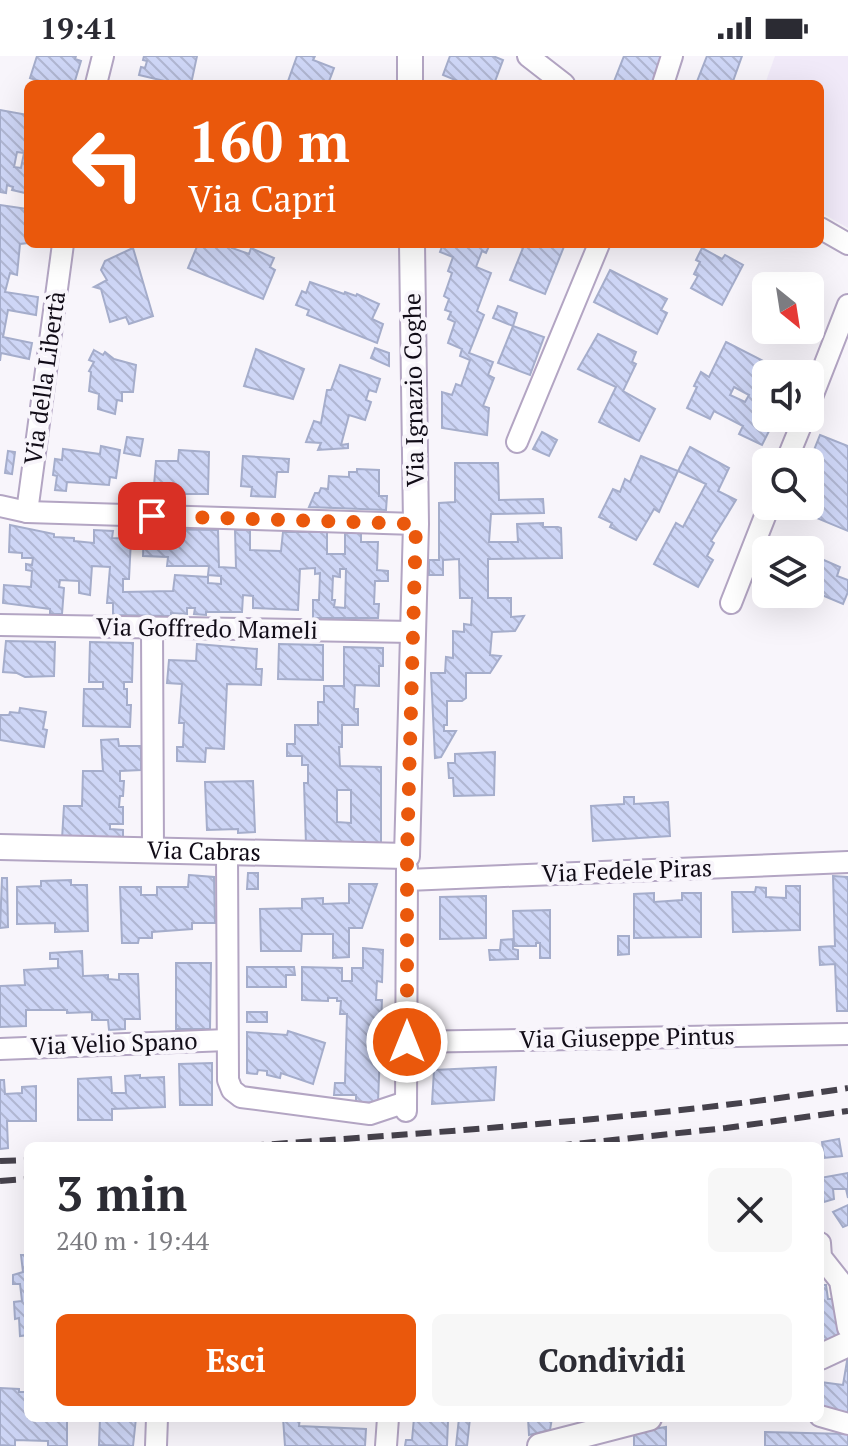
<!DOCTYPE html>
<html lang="it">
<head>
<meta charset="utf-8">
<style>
  :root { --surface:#fff; --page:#f7f7f7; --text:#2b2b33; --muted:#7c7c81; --accent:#ea580c }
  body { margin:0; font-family:"PT Serif",serif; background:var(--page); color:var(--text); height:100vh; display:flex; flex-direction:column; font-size:30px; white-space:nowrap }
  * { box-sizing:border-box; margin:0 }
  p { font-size:26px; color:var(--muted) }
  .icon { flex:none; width:44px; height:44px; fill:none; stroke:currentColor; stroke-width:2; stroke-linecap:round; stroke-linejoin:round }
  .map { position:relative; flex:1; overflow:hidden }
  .drawer { position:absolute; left:24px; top:1086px; width:800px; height:280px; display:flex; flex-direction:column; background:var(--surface); border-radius:12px; box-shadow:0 8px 32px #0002 }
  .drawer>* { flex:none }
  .banner { position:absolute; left:24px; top:24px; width:800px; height:168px; border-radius:12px; box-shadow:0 8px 32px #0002; background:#ea580c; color:#fff; overflow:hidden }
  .needle { width:52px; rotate:150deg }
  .controls { position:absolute; left:752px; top:216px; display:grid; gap:16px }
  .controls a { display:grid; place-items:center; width:72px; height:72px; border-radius:12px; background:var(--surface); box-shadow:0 8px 32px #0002; font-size:40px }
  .pin { position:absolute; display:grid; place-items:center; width:68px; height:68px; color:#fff; margin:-34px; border-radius:16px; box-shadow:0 4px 12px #0006 }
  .me { position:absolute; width:88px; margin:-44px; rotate:0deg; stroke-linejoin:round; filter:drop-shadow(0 0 6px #0008) }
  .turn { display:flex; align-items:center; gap:28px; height:168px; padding:0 32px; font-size:36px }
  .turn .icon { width:104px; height:104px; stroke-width:2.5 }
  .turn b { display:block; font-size:56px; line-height:68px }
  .round { display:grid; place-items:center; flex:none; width:84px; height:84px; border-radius:12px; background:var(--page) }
  .head { display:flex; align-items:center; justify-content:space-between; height:136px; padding:0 32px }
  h1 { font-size:48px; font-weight:700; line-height:60px }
  .button { display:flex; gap:16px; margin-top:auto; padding:16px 32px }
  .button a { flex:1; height:92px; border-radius:12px; background:var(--accent); color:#fff; font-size:32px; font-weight:700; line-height:92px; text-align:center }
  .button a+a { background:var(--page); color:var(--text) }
  .status { display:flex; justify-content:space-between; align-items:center; height:56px; padding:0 40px; background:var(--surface); direction:ltr }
  .status svg { height:22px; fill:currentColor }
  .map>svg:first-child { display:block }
  .built { fill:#f1eaf9 }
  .building { fill:url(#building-back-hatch); stroke:#a5adcb; stroke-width:2; fill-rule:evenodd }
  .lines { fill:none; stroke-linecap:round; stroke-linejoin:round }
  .minor-casing { stroke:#b3a5c3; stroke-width:24 }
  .tertiary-casing { stroke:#b3a5c3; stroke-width:28 }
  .minor { stroke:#fff; stroke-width:20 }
  .tertiary { stroke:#fff; stroke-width:24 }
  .rail { stroke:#46424c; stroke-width:6; stroke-dasharray:16 8; stroke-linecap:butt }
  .route { stroke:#ea580c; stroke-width:14; stroke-dasharray:0 25.2 }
  .labels { text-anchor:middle; stroke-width:8; stroke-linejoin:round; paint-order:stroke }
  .street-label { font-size:24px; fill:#110c17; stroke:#f8f5fb }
</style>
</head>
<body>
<div class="status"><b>19:41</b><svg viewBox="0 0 49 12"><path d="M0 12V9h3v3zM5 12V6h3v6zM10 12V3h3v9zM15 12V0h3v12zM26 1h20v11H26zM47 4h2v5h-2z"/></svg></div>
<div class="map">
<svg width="848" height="1390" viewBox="0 0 848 1390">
  <defs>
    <pattern id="building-back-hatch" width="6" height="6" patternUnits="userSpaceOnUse" patternTransform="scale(2)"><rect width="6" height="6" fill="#ced6f6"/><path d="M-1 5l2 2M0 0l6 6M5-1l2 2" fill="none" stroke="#b0b6d2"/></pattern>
  </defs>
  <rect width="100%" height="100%" fill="#f8f5fb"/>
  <path class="built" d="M775 0H848V172L820 156V28H765Z"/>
  <g class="building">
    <path d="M37 0H76L75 3 81 5 74 28H49L30 22Z"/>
    <path d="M144 0H197L191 28H177L139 19 141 11 145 12 147 5 143 4Z"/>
    <path d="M297 0H315L313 4 334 12 328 28H287Z"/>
    <path d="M450 0H493L503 4 494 28H465L443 19Z"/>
    <path d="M624 0H665L652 28H613Z"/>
    <path d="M707 0H742L732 28H696Z"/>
    <path d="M0 54 28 59V123L25 137 12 134 13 131 7 129 6 137 0 136ZM17 96 24 97 21 112 14 111Z"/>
    <path d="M0 149 28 153V187L20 188 17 219 10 217 5 236 38 241 36 259 8 254 3 281 32 287 29 303 1 297 0 305Z"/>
    <path d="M198 188H234L232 192 249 198 251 192 274 202 270 211 275 214 263 243 188 212Z"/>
    <path d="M443 188H490L486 197 482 195 476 211 491 217 477 255 484 259 469 297 493 306 488 319 494 322 483 350 489 352 487 379 442 372V336L452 339 456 328 461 330 470 304 460 300 462 293 448 287 455 266 448 263 451 256 445 254 449 243 444 240 452 217 448 215 453 201 440 196Z"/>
    <path d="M514 188H565L545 238 510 224 523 192Z"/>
    <path d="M133 192 153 260 129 268 126 261 110 266 101 233 94 231 107 224 101 214 105 205Z"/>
    <path d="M702 192 722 203 725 199 743 209 722 249 691 232 698 220 694 218 700 206 696 204Z"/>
    <path d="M610 214 667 243 661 254 667 257 657 278 594 246Z"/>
    <path d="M310 226 344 238 345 236 356 240 357 238 379 248 372 263 383 268 377 287 307 259 309 254 296 249 302 235 306 237Z"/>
    <path d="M498 250 517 257 513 270 493 262Z"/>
    <path d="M513 270 544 281 530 319 498 307Z"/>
    <path d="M598 278 636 296 632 306 636 308 623 335 655 353 639 385 599 366 616 331 578 313Z"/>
    <path d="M726 286 789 318H766V362H781L776 371 772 369 762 389 739 378 743 370 714 355 710 363 687 352 697 331 694 330 701 316 709 321ZM734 331 749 339 745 346 730 339Z"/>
    <path d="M375 292 389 297V310L371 302Z"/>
    <path d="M256 293 304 313 293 343 244 330Z"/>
    <path d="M94 294 103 299 105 296 114 303 136 309 133 336H122V345L117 344 115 358 98 353 99 338 89 335 91 316 89 315 94 306 89 304Z"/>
    <path d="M340 309 380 323 376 336 369 334 366 344 371 346 365 364 349 359 341 389 348 388V392L318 394 321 387 306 386 314 365 321 367 327 334H331Z"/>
    <path d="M542 376 557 384 549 400 533 393Z"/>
    <path d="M820 379 848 390V475L800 455 802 450H810V432L817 416 812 414 818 401 812 399Z"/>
    <path d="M127 381 143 383 140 400 124 397Z"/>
    <path d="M101 390 120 394 116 422 110 421 109 429 67 426 66 435 55 434 57 420 53 419 55 403 62 404 63 393 100 398Z"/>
    <path d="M690 391 729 412 718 435 736 444 711 485 714 487 707 500 713 504 698 531 654 508 676 467 683 471 706 428 678 415Z"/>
    <path d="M179 394 209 396 208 438H182L183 445H163L164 430H154L156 405H178Z"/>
    <path d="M8 395 15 396 12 418 5 417Z"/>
    <path d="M243 400 289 403 288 416H277L275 441 251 440 252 431 241 430Z"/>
    <path d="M641 400 678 415 659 456 654 453 636 484 610 471 612 467 599 461 613 433 620 436 625 423 630 426Z"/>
    <path d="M455 407H498L499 444 543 443 544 457 491 458 489 486H518L517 468 543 467V471H558L561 472 562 502 488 503V542H511V561L524 560 515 575 492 576 490 599 501 600 490 617H466V642L462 645H447V669H444V675H456L441 701 435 702 431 617H445L446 601 453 602V575L464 576V568L471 569 472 542H460L459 503 443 504V519H429V504H439V447L455 446Z"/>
    <path d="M357 413 379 414V440H387L386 454 309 451 315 437H319L321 432 328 433 329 420 349 421V416H357Z"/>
    <path d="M10 469 54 478V481L74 482V485L94 487V474L113 475 112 482 131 483 129 523H123V536L173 535 175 519 208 521V527L221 528V520L208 519 209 510H167L168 501 143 500 144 473 218 474 219 511 236 512 235 474H250V494L281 495 283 476H327V498H345V477H361V486H378L377 514 388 515V525H375L374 548H379L378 562H313V544H319L320 517 315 518V512L300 513 298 554 253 552V540L243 539 242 556H206V559L194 558 195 552H187V558L171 557V560L113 559V547H107L110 511 92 510 90 539 79 537V525L60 524 59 531 64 532 62 558H50V553L3 547 4 529 31 531 32 515 26 514V508L32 509 33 502H22V497L9 496ZM340 513H346L345 552 334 551 335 544H332L333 520 340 521Z"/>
    <path d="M810 498 840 511 837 520 848 524V536L843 548 810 534Z"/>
    <path d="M6 585 55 586 54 620 25 621 17 617 3 616Z"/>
    <path d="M90 586 133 587 132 626H124V633H127V649H131L130 671 83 670 84 633H103V626H89Z"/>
    <path d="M197 588 257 593 256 613H262L261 629 227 628 224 693 206 692 205 706 177 705V691H183L184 667H179L182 628 167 627 169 604 196 605Z"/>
    <path d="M279 588 323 589V624L278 623Z"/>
    <path d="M344 591 383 592V610H379V630L355 629 354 653H358V669H342V691H339L340 710 381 711V789L306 788 304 727H308V709H302V700H287V688H295V669H318V646H324V630H344ZM337 734H351V767L337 766Z"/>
    <path d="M20 652 46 656 43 673 47 674 44 691 0 684V659H9L10 656 19 657Z"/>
    <path d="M118 683 119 690H141V714L120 715V725H124L123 740H120L119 751H123V768H110V773L123 774V784L62 783 64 750H82L83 715H103L101 684Z"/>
    <path d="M495 696 494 739 454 740 453 722H449L448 707H455V698Z"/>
    <path d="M253 725 255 776 238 777V773L207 774 205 726Z"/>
    <path d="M624 741H634V748L668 746 670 780 593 785 591 750 624 748Z"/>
    <path d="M248 817H258V833H247Z"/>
    <path d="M189 819 214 821 215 867H192V873L152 876V882H139L138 887H122L120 831H141V839H157V831H188Z"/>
    <path d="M833 820 848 821V955H837L835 908 820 909 819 891 835 890Z"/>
    <path d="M2 822H7L8 871 0 872Z"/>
    <path d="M71 824V829H87L88 875 55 876V867L17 868V831L41 830V825Z"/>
    <path d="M349 828H377L362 872H349V901L333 902V878H302L301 895H261L260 853 302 852V843L323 842V848L349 847Z"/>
    <path d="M786 830H800V874L733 876 732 836H755L756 831 766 832V841L786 842Z"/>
    <path d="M654 837V846L682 844V837H701V881L634 882V838Z"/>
    <path d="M486 840V882L440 883V841Z"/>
    <path d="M550 854V902H540V887H536V890H514L513 855Z"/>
    <path d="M618 880H629V898L618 899Z"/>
    <path d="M513 883V893L518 894V903L490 904 489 894H500L501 884Z"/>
    <path d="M363 892 383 894 382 926 377 925 376 944H382L378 1047 356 1046V1039H334L335 1027H345L347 958H340L341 945H337V942H328V945L302 944V911L342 912V925H352V912H363Z"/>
    <path d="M82 895 83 920 108 919V923L119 924V918H138L140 963H125V973L109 974 108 964H92V956L67 957V954H26V970L0 971V930L25 929 24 914 58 912V903H50V897Z"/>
    <path d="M176 907H211L210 973H176Z"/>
    <path d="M247 911H294L295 919H286V931H247Z"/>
    <rect x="247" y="956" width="20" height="10"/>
    <path d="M288 975 325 987 313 1028 281 1017 280 1022 267 1019V1015L258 1014 257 1018 247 1017V976L287 979Z"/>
    <path d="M212 1007V1049H180L179 1008Z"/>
    <path d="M496 1011 494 1044 432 1048 434 1014Z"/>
    <path d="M140 1019V1022L164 1021 165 1051 112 1053V1064H78V1023L111 1021 112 1037H126L125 1020Z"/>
    <path d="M0 1024H4L5 1038 22 1037V1031L36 1030V1065H7L8 1092 0 1093Z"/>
    <path d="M839 1083 842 1100 824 1102 822 1086Z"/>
    <path d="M848 1117V1142L846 1133H833L834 1143 824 1146 820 1122Z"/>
    <path d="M848 1149V1169L843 1171 833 1156Z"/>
    <path d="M21 1199H28V1279L20 1280 19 1262 15 1263 14 1246 22 1245 20 1228H13V1219L23 1216Z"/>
    <path d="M820 1229H826L828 1243H839L845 1279 820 1290Z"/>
    <path d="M848 1299V1359L820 1353V1326L843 1329Z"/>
    <path d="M0 1332 19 1333V1336H28V1362H67V1390H48V1385L15 1384V1390L0 1389Z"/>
    <path d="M100 1362H136L133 1390 99 1389Z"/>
    <path d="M283 1362H300L299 1370 366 1373 365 1390H285Z"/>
    <path d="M414 1362 448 1365 447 1390H405L406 1384H412Z"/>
    <path d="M459 1362H470L467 1390H456Z"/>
    <path d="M528 1362H552L550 1374 529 1379Z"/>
    <path d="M666 1371V1390H634V1376Z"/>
    <path d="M765 1376 848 1378V1390H765Z"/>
  </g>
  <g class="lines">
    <defs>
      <g id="minor">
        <path d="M528 0 564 28"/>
        <path d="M96 28 103 0"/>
        <path d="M663 28 672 0"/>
        <path d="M820 172 848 188"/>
        <path d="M810 346 848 249"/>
        <path d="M517 386 599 188"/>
        <path d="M786 406 804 362"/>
        <path d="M0 450 27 456 416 468"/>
        <path d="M27 456 63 188"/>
        <path d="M731 547 769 450"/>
        <path d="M0 569 413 576"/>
        <path d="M152 572 153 795"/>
        <path d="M227 797 228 1024 232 1034 241 1041 370 1058 406 1046"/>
        <path d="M407 824 848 806"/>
        <path d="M407 986 848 978"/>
        <path d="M0 993 227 984"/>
        <path d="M406 1055 407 812"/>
        <path d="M820 1187 821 1201 840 1225 848 1272"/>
        <path d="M820 1360 848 1368"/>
        <path d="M156 1390 157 1362"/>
        <path d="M386 1390 388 1362"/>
      </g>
      <g id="tertiary">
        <path d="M410 0V28"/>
        <path id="s1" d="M0 791 407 800 416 468 412 188"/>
        <path d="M820 1301 848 1288"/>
        <path d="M540 1390 649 1362"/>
      </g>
    </defs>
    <use href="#minor" class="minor-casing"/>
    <use href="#tertiary" class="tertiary-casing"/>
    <use href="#minor" class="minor"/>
    <use href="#tertiary" class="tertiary"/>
    <g class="rail">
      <path d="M248 1090C448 1075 650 1063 848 1032"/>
      <path d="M556 1090 726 1072 848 1055"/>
      <path d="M0 1105 28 1104"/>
      <path d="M0 1125 28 1123"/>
    </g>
  </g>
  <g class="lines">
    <path class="route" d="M152 460 416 468 407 800V986"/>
  </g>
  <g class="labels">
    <g class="street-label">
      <text transform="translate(45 322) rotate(-82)" y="8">Via della Libertà</text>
      <text transform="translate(414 334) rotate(-91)" y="8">Via Ignazio Coghe</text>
      <text transform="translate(207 573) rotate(1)" y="8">Via Goffredo Mameli</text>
      <text dy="8" stroke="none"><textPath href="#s1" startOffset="204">Via Cabras</textPath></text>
      <text transform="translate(627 815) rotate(-2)" y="8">Via Fedele Piras</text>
      <text transform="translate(627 982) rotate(-1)" y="8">Via Giuseppe Pintus</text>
      <text transform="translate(114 988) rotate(-2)" y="8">Via Velio Spano</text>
    </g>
  </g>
</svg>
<div class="controls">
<a><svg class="needle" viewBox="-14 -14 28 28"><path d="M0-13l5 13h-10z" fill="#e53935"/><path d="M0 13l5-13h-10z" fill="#7c7c81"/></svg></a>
<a><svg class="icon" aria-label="sound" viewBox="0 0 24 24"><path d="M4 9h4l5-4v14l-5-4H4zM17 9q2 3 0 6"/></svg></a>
<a><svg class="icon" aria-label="search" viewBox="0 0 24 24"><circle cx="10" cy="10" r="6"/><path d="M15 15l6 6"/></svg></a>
<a><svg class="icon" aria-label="layers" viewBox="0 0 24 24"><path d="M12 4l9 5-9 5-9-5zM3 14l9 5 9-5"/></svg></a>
</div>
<div class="pin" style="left:152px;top:460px;background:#d93025"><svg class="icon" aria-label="arrive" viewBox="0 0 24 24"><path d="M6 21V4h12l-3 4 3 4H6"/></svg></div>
<svg class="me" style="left:407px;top:986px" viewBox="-20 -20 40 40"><circle r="17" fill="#ea580c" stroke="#fff" stroke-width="3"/><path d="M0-11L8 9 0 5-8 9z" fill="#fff"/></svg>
<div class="banner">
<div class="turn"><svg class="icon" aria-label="left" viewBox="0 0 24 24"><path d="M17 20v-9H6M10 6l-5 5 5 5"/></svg><div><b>160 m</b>Via Capri</div></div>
</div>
<section class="drawer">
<div class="head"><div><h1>3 min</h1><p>240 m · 19:44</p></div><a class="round"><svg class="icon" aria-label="close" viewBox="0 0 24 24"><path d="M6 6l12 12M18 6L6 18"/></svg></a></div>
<div class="button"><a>Esci</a><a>Condividi</a></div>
</section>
</div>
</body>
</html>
